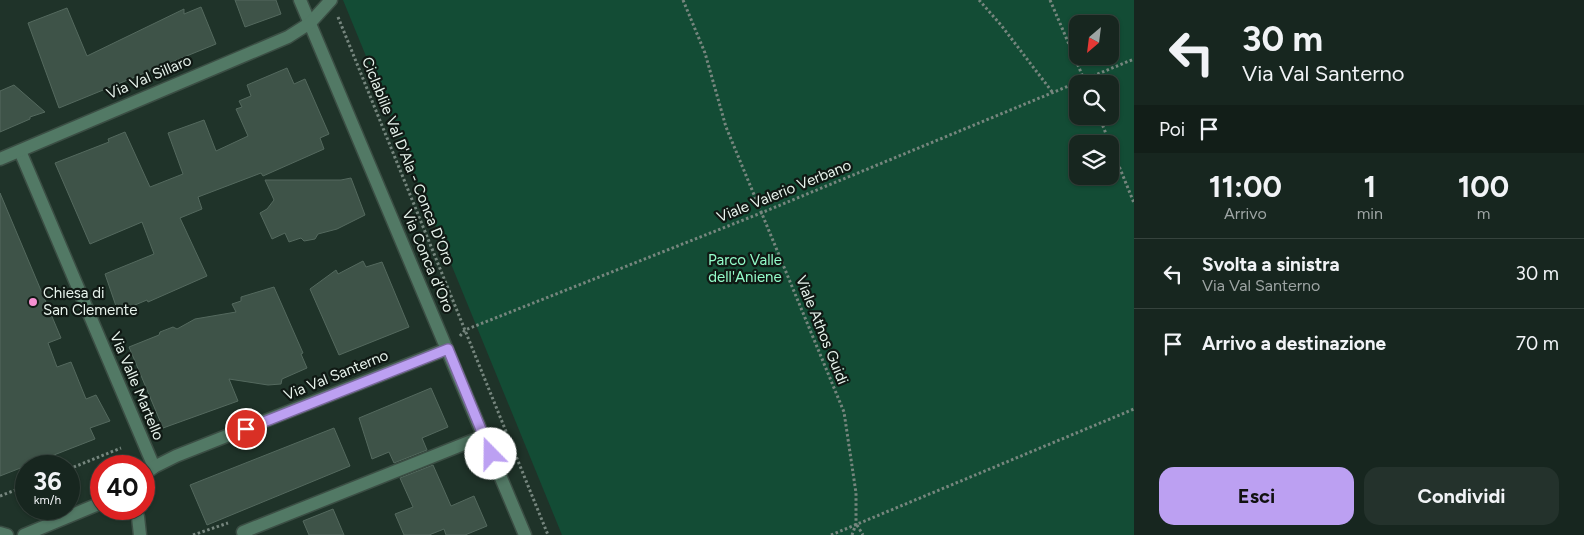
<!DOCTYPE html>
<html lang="it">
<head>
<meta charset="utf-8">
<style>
  :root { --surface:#17261f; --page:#24322c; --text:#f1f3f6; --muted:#9ea5a4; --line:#36433d; --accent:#bca0f2 }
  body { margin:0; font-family:Figtree,sans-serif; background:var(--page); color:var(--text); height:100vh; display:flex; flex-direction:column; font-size:19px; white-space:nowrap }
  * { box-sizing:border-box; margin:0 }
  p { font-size:16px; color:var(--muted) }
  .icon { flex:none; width:28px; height:28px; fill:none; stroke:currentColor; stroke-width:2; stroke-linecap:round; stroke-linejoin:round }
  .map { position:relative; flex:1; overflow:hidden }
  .side { display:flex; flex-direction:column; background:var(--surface); width:450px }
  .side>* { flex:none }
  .guide { background:#17261f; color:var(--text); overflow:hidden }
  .needle { width:32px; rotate:208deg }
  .fabs { position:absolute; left:1069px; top:15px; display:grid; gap:10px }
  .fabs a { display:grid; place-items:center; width:50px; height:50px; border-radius:10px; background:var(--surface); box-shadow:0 1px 4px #0004,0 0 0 1px var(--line); font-size:25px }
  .speed { position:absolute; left:15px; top:455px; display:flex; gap:10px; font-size:25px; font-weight:700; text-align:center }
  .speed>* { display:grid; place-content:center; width:65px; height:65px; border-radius:50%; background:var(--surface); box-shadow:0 1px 4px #0004,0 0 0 1px var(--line); line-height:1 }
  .speed small { font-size:12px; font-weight:400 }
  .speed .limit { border:8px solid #d22; background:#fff; color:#111 }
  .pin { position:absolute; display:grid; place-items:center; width:42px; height:42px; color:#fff; margin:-21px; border:2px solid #fff; border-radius:50%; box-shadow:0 1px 5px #0007 }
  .me { position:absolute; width:55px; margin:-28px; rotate:338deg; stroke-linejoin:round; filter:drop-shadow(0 0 4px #0008) }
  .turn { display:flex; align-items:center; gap:18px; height:105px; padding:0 25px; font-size:22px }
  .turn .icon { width:65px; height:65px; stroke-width:2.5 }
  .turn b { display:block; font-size:35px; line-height:42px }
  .then { display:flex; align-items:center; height:48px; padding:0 25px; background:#0003; gap:10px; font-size:19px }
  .eta { display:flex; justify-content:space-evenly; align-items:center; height:85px; text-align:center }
  .eta b { font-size:30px; font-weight:700; line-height:35px }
  .button { display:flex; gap:10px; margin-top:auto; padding:10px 25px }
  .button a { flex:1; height:58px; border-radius:15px; background:var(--accent); color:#111; font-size:20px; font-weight:700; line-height:58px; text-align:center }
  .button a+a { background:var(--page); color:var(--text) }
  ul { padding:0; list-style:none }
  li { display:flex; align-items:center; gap:15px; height:70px; padding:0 25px; border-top:1px solid var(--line) }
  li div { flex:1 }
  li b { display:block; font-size:19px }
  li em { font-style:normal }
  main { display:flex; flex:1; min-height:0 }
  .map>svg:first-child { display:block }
  .green { fill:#134c35; fill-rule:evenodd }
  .building { fill:#3e5348; stroke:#54695e }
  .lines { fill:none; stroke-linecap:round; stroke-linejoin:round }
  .minor-casing { stroke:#3b4e44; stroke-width:15 }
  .path { stroke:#76867e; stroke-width:3; stroke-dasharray:2.5 2.5; stroke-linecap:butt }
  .minor { stroke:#527965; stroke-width:12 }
  .route-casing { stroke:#7a689d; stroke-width:12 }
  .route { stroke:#bca0f2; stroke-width:9 }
  .poi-dot { fill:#f590d1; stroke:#101914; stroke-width:2 }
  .labels { text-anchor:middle; stroke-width:4.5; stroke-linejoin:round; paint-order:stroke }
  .street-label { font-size:15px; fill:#e7f3ec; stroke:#101914 }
  .park-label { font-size:15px; fill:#94fcca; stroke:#101914 }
  .poi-label { font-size:15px; fill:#e7f3ec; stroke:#101914; text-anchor:start }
</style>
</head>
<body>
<main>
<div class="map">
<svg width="1134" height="535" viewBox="0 0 1134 535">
  <rect width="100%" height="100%" fill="#1f3329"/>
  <path class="green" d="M343 0H1134V535H562ZM1078 24H1110V56H1078ZM1078 84H1110V116H1078ZM1078 144H1110V176H1078Z"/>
  <g class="building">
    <path d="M235 0H276L281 14 245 27Z"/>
    <path d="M201 7 216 44 59 108 28 23 67 8 87 56 184 9V14Z"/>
    <path d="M287 68 294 84 305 79 329 134 320 138 324 149 263 176 261 173 198 197 202 209 180 218 207 276 148 302 147 300 118 312 105 274 154 254 142 222 90 244 55 163 109 142 108 139 125 132 150 187 183 174 168 133 204 120 216 151 248 136 236 109 242 107 239 101 251 96 247 85Z"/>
    <path d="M14 85 45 112 30 117V119L0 132V91Z"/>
    <path d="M351 178 365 215 337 229 318 234 315 239 304 241 301 238 289 242 285 233 272 239 260 213 267 209 274 200 265 180H341Z"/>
    <path d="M0 193 61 338 48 343 57 367 71 362 86 399 96 395 110 421 90 428 95 439 0 476Z"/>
    <path d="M363 261 366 267 382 262 409 327 339 355 310 289 336 270 338 274Z"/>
    <path d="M274 287 303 353 301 354 307 368 282 379 281 384 268 385 229 379 238 401 163 428 129 347 159 335 160 332 173 327 177 329 195 319 236 312 232 304 241 301V297Z"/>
    <path d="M431 388 448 427 422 438 427 450 394 463 389 452 372 459 359 418Z"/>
    <path d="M334 428 350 466 207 525 190 485Z"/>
    <path d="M433 465 451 506 474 496 487 526 465 535H446L444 529 429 535H404L395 514 413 507 400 478Z"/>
    <path d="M333 509 344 535H309L303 521Z"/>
  </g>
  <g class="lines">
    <defs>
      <g id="minor">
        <path d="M300 0 525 535"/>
        <path d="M20 151 154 467"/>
        <path d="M0 159 288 37 310 23 331 0"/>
        <path d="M144 475 154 467 176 456 447 349"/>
        <path d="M134 509 138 517 140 535"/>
        <path d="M243 532 484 436"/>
        <path d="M0 533 7 535"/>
        <path d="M24 535 101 503"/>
      </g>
    </defs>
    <use href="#minor" class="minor-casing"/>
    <g class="path">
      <path d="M683 0 705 53 726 127 844 412 856 493V524L852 535"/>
      <path d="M979 0 1001 25 1053 93"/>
      <path d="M1050 0 1086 84"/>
      <path d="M338 17 548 535"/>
      <path d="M1099 116 1110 144"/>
      <path d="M1110 144 1134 203"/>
      <path d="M460 336 465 330 761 213 1134 59"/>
      <path d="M69 469 121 448"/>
      <path d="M0 496 26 486"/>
      <path d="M857 525 863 535"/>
      <path d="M193 535 228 523"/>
      <path d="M831 535 1134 409"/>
    </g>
    <use href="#minor" class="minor"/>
  </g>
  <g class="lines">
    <defs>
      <path id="route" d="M246 429 448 349 491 454"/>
    </defs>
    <use href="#route" class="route-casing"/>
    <use href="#route" class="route"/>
  </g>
  <circle class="poi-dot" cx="33" cy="302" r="5"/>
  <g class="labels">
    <g class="street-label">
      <text transform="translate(149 77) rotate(-23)" y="5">Via Val Sillaro</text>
      <text transform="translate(408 161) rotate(68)" y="5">Ciclablile Val D'Ala - Conca D'Oro</text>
      <text transform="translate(784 191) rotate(-22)" y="5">Viale Valerio Verbano</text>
      <text transform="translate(428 261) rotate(67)" y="5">Via Conca d'Oro</text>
      <text transform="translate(822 330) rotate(68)" y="5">Viale Athos Guidi</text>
      <text transform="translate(336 375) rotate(-22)" y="5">Via Val Santerno</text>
      <text transform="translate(137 386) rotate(67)" y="5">Via Valle Martello</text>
    </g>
    <g class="park-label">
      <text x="745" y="265">Parco Valle<tspan x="745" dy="17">dell'Aniene</tspan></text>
    </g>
    <g class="poi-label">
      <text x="43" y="298">Chiesa di<tspan x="43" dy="17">San Clemente</tspan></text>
    </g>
  </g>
</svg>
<div class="fabs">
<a><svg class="needle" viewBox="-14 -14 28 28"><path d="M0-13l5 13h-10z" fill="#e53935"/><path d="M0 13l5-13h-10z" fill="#9ea5a4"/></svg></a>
<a><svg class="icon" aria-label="search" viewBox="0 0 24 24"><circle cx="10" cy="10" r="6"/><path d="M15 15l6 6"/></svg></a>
<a><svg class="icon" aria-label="layers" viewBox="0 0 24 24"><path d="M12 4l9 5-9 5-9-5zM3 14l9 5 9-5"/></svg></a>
</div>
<div class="speed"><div>36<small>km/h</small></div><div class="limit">40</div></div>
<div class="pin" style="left:246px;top:429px;background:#d93025"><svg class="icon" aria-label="arrive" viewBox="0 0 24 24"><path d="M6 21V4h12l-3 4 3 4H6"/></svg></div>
<svg class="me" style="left:491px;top:454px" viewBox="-20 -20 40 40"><circle r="19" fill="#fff"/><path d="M0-13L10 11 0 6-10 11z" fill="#bca0f2"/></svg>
</div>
<section class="side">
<div class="guide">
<div class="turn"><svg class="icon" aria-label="left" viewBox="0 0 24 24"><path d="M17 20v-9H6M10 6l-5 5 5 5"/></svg><div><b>30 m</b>Via Val Santerno</div></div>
<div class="then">Poi<svg class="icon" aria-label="arrive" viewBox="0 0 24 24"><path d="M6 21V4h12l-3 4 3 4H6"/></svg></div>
</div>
<div class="eta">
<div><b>11:00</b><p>Arrivo</p></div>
<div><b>1</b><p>min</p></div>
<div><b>100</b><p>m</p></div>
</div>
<ul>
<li><svg class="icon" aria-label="left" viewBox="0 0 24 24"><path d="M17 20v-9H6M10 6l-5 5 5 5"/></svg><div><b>Svolta a sinistra</b><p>Via Val Santerno</p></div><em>30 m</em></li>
<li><svg class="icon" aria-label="arrive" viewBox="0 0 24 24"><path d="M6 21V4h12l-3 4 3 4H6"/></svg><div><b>Arrivo a destinazione</b></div><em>70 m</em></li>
</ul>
<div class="button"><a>Esci</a><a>Condividi</a></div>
</section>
</main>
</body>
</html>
